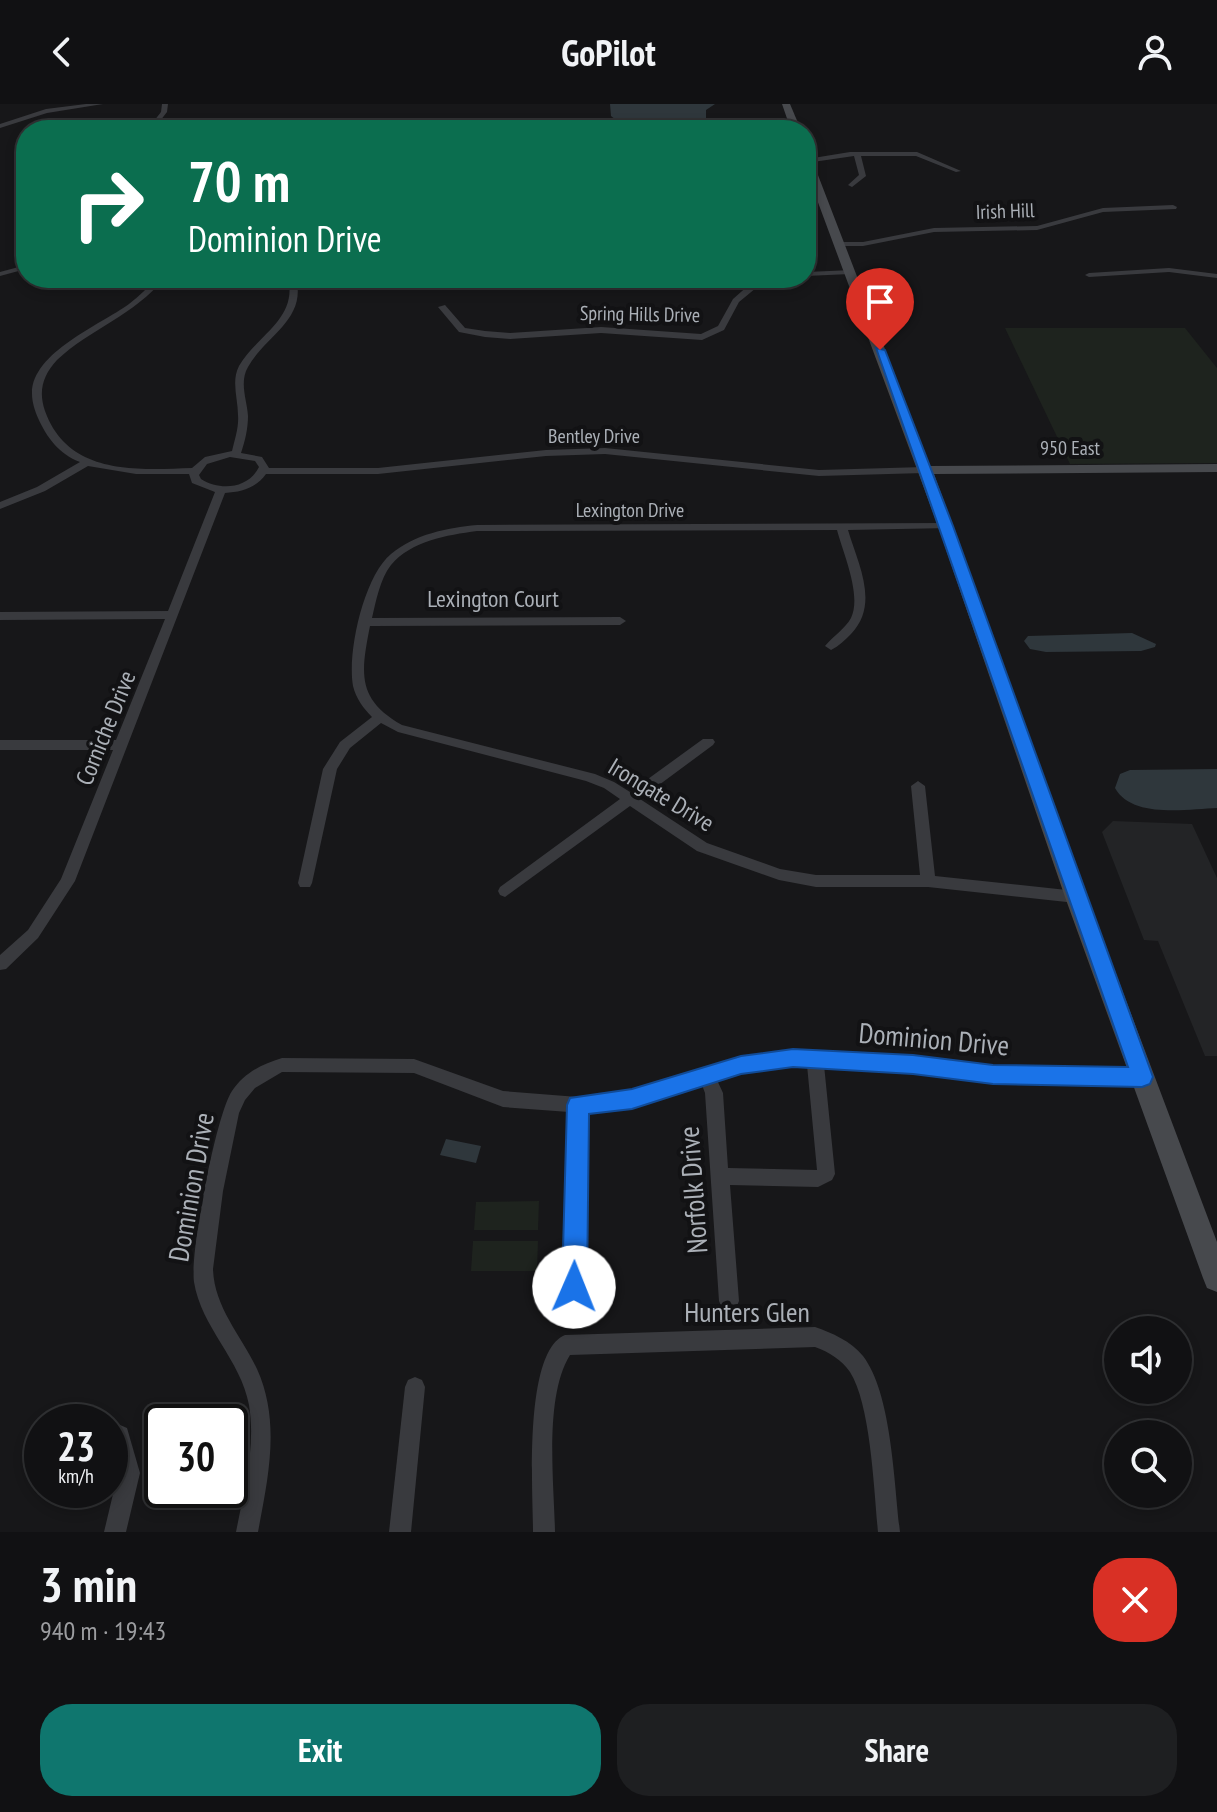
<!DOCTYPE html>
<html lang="en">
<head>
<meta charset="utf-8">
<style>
  :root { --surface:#111113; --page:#1e1f21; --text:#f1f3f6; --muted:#9c9da0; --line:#303133; --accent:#0f766e }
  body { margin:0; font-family:"PT Sans Narrow",sans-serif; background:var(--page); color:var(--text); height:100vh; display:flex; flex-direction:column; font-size:30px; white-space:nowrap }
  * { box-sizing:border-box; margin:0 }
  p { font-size:26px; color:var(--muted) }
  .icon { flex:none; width:44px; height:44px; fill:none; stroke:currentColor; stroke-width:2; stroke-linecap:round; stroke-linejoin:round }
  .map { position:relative; height:1428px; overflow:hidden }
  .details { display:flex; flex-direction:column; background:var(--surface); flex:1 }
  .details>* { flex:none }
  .banner { position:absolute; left:16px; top:16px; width:800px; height:168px; border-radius:32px; box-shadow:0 4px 12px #0003,0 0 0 2px var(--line); background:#0b6e4f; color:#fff; overflow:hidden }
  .buttons { position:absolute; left:1104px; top:1212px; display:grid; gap:16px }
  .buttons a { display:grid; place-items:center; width:88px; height:88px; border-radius:50%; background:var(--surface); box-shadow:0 4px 12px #0003,0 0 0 2px var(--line); font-size:40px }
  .speed { position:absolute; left:24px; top:1300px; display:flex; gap:16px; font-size:40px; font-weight:700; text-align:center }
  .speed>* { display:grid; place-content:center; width:104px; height:104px; border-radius:50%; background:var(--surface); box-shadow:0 4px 12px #0003,0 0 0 2px var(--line); line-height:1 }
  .speed small { font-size:20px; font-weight:400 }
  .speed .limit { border:4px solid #111; border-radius:12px; background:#fff; color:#111 }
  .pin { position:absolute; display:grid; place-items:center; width:68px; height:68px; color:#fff; margin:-82px -34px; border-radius:50% 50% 50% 0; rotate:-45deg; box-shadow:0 0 8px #0007 }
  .pin .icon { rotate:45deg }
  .me { position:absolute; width:88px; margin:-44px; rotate:1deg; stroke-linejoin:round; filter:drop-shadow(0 0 6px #0008) }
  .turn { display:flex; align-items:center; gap:28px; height:168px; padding:0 40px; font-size:36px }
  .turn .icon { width:104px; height:104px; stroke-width:2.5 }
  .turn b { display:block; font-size:56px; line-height:68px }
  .round { display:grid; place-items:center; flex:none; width:84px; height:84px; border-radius:32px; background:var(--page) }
  .head { display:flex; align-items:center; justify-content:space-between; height:136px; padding:0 40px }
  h1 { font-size:48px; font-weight:700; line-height:60px }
  .action { display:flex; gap:16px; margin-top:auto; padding:16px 40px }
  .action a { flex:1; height:92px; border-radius:32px; background:var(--accent); color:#fff; font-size:32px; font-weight:700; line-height:92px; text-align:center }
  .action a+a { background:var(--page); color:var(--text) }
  header { display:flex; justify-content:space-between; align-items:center; height:104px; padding:0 40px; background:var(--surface); font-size:36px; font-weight:700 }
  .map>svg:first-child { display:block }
  .built { fill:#232426 }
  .green { fill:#1e231e }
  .water { fill:#2f373c }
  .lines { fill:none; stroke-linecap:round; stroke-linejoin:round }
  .street { fill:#393a3e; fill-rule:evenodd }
  .secondary { fill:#47494d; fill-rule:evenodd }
  .route { fill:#1a73e8; stroke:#114b97; stroke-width:2 }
  .labels { text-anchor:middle; stroke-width:8; stroke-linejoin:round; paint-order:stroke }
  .far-street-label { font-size:20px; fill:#abb0b7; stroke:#121214 }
  .street-label { font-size:24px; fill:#abb0b7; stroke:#121214 }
  .near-street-label { font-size:28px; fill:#abb0b7; stroke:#121214 }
</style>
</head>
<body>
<header><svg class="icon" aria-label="back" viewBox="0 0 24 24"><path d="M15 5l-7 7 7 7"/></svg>GoPilot<svg class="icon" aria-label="person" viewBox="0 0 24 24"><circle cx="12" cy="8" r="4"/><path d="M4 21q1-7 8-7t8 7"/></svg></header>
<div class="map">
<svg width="1217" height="1428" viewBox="0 0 1217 1428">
  <rect width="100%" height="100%" fill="#171719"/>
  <path class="built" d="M1113 717 1192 720 1217 774V952H1205L1158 837 1144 836 1102 728Z"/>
  <g class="green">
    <path d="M1005 224H1185L1217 264V359L1070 360Z"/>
    <path d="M539 1097 538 1126H474L476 1098Z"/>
    <path d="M473 1137H538L537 1167H471Z"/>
  </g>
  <g class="water">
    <path d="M610 0H715L706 6V15L616 16 611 12Z"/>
    <path d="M1132 529 1156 540 1155 543 1141 547 1046 548 1030 545 1024 537 1028 532Z"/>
    <path d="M1217 665V704C1188 705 1132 715 1115 684L1120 670 1130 666Z"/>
    <path d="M446 1035 481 1042 476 1059 440 1051Z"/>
  </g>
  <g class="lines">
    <g class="street">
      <path d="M86 0H103L47 9 0 24V20L46 5Z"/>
      <path d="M162 0H168L167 8 153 26H147L161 8Z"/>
      <path d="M728 17H793L796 19 793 21H728L708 26H698Z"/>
      <path d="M850 48H917L961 67 956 68 916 52H861L866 72 852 83 848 81 859 71 854 52 806 59 807 55Z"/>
      <path d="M1173 101 1177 103 1176 105 1103 108 1037 126 934 128 863 142H838L834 140 838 138H863L934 124 1037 122 1103 104Z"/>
      <path d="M26 161V165L0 172V168Z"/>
      <path d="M1169 164 1217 170V174L1169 168 1089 173 1085 171 1089 169Z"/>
      <path d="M853 166V170H850L806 172V168Z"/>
      <path d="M156 174H164C135 211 90 225 57 256 43 271 38 287 45 307 68 371 135 366 192 364L205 353 232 347C235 335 239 323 238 311 238 295 231 277 239 262 257 231 298 215 288 174H296C307 216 265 232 248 263 239 278 247 296 248 312 248 325 245 337 241 349L262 353 269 364H378L546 346 605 344 819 366 924 363 929 366 924 369 819 372 605 350 546 352 378 370H266C256 384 242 388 225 389L75 777 38 834 6 865 0 866V851L28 826 61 775 113 646H0V636H116L165 515 0 516V508L168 507 215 388 192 379 189 370H136L88 362 45 387 0 405V398L37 383 80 358C59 350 47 334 38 314 35 307 32 298 32 290 31 249 100 221 129 200 139 192 148 184 156 174ZM230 353 255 357 259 363C248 385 220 387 201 375L199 371 207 360Z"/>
      <path d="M767 174H779L756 184 739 198 724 226 702 236 601 229 510 235 485 233 459 228 438 203 445 201 465 224 485 227 510 229 601 223 701 230 718 222 733 195 750 180Z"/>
      <path d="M946 419 951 422 950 424 848 426C858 460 880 500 851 530 845 536 839 542 831 546L825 542C833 532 845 525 851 514 862 491 843 449 837 426L477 427C447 431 411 437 391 461 380 475 376 497 372 514L620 513 626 517 620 521 370 522C361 568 356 595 402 621L595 670 614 678 630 688 703 635H713L715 638 713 641 640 695 707 739 780 765 816 771H920L911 682 918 677 925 682 935 772 1076 787 1081 789 1083 793 1081 797 1076 799 928 783H816L779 776 697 747 630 702 505 793 500 791 498 787 500 783 620 695 604 684 586 677 398 628 381 619 350 644 337 665 312 779 310 783H300L298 779 323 665 340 638 372 613C363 604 356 594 353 582 347 548 364 472 391 450 415 430 447 424 477 421Z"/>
      <path d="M815 946 993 963 1142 966 1148 968 1150 973 1148 978 1142 980 993 977 824 961 835 1070 832 1076 818 1083 730 1081 739 1197 736 1204 729 1207 722 1204 719 1197 705 989 702 981 632 1003 586 1008 584 1183 581 1190 574 1193 567 1190 564 1183 569 1008 503 1003 414 969 282 968 255 984 245 996 239 1009 223 1087 213 1165C214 1203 242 1233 257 1265 281 1318 268 1374 258 1428H236C244 1387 256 1343 249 1301 241 1256 201 1223 194 1178 190 1148 216 1011 232 987 244 969 262 960 282 954L414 955 503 987 578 993 632 987 741 954 771 948ZM807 961 817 1066 728 1064 723 989 717 976 771 962Z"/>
      <path d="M815 1223C832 1229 851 1237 863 1252 892 1290 894 1380 900 1428H878C874 1388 871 1301 850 1268 842 1256 829 1248 815 1243L570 1251C544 1293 554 1378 555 1428H533C533 1389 523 1248 565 1231Z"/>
      <path d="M415 1273 422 1276 425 1283 411 1428H389L405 1283 408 1276Z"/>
      <path d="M120 1321 127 1324 140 1369 126 1428H104L118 1369 110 1333 113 1324Z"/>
    </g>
    <g class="secondary">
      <path d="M782 0H790L801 26H791Z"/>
      <path d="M806 50 811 53 930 362 1217 360V368L934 370 1087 793 1217 1138V1188L1207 1184 1203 1174 1065 793 938 422 806 66Z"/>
    </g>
  </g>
  <path class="route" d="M876 244 885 246 953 422 1153 973 1150 980 1142 983 993 980 913 970 793 963 741 970 632 1005 589 1010 587 1183 583 1192 574 1195 566 1192 562 1183 567 1001 570 994 632 985 741 952 793 945 913 951 993 961 1128 963Z"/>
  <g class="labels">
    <g class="far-street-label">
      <text transform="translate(1005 107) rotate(-2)" y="7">Irish Hill</text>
      <text transform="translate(640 210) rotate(1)" y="7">Spring Hills Drive</text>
      <text x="594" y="339">Bentley Drive</text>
      <text x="1070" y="351">950 East</text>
      <text x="630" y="413">Lexington Drive</text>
    </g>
    <g class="street-label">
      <text x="493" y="503">Lexington Court</text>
      <text transform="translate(106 624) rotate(-68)" y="8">Corniche Drive</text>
      <text transform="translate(661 691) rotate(31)" y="8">Irongate Drive</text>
    </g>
    <g class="near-street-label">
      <text transform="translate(934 935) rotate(5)" y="10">Dominion Drive</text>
      <text transform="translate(191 1083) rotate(-80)" y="10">Dominion Drive</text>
      <text transform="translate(693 1086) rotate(-94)" y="10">Norfolk Drive</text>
      <text x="747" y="1218">Hunters Glen</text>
    </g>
  </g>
</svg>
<div class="buttons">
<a><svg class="icon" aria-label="sound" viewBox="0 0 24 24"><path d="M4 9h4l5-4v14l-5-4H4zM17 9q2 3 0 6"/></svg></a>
<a><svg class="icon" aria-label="search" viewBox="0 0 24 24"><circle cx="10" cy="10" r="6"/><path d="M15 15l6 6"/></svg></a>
</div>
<div class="speed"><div>23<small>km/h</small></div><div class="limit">30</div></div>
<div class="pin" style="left:880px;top:246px;background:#d93025"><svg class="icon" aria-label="arrive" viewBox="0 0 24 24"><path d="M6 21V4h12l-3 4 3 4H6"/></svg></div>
<svg class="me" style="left:574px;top:1183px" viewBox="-20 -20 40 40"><circle r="19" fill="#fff"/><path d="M0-13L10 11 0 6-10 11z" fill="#1a73e8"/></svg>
<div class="banner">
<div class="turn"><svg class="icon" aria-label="right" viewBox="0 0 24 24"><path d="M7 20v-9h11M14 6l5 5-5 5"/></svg><div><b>70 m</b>Dominion Drive</div></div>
</div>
</div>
<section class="details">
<div class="head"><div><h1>3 min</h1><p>940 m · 19:43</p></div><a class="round" style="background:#d93025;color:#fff"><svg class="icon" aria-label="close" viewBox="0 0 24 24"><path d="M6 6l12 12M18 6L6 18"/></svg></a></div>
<div class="action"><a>Exit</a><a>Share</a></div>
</section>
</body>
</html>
